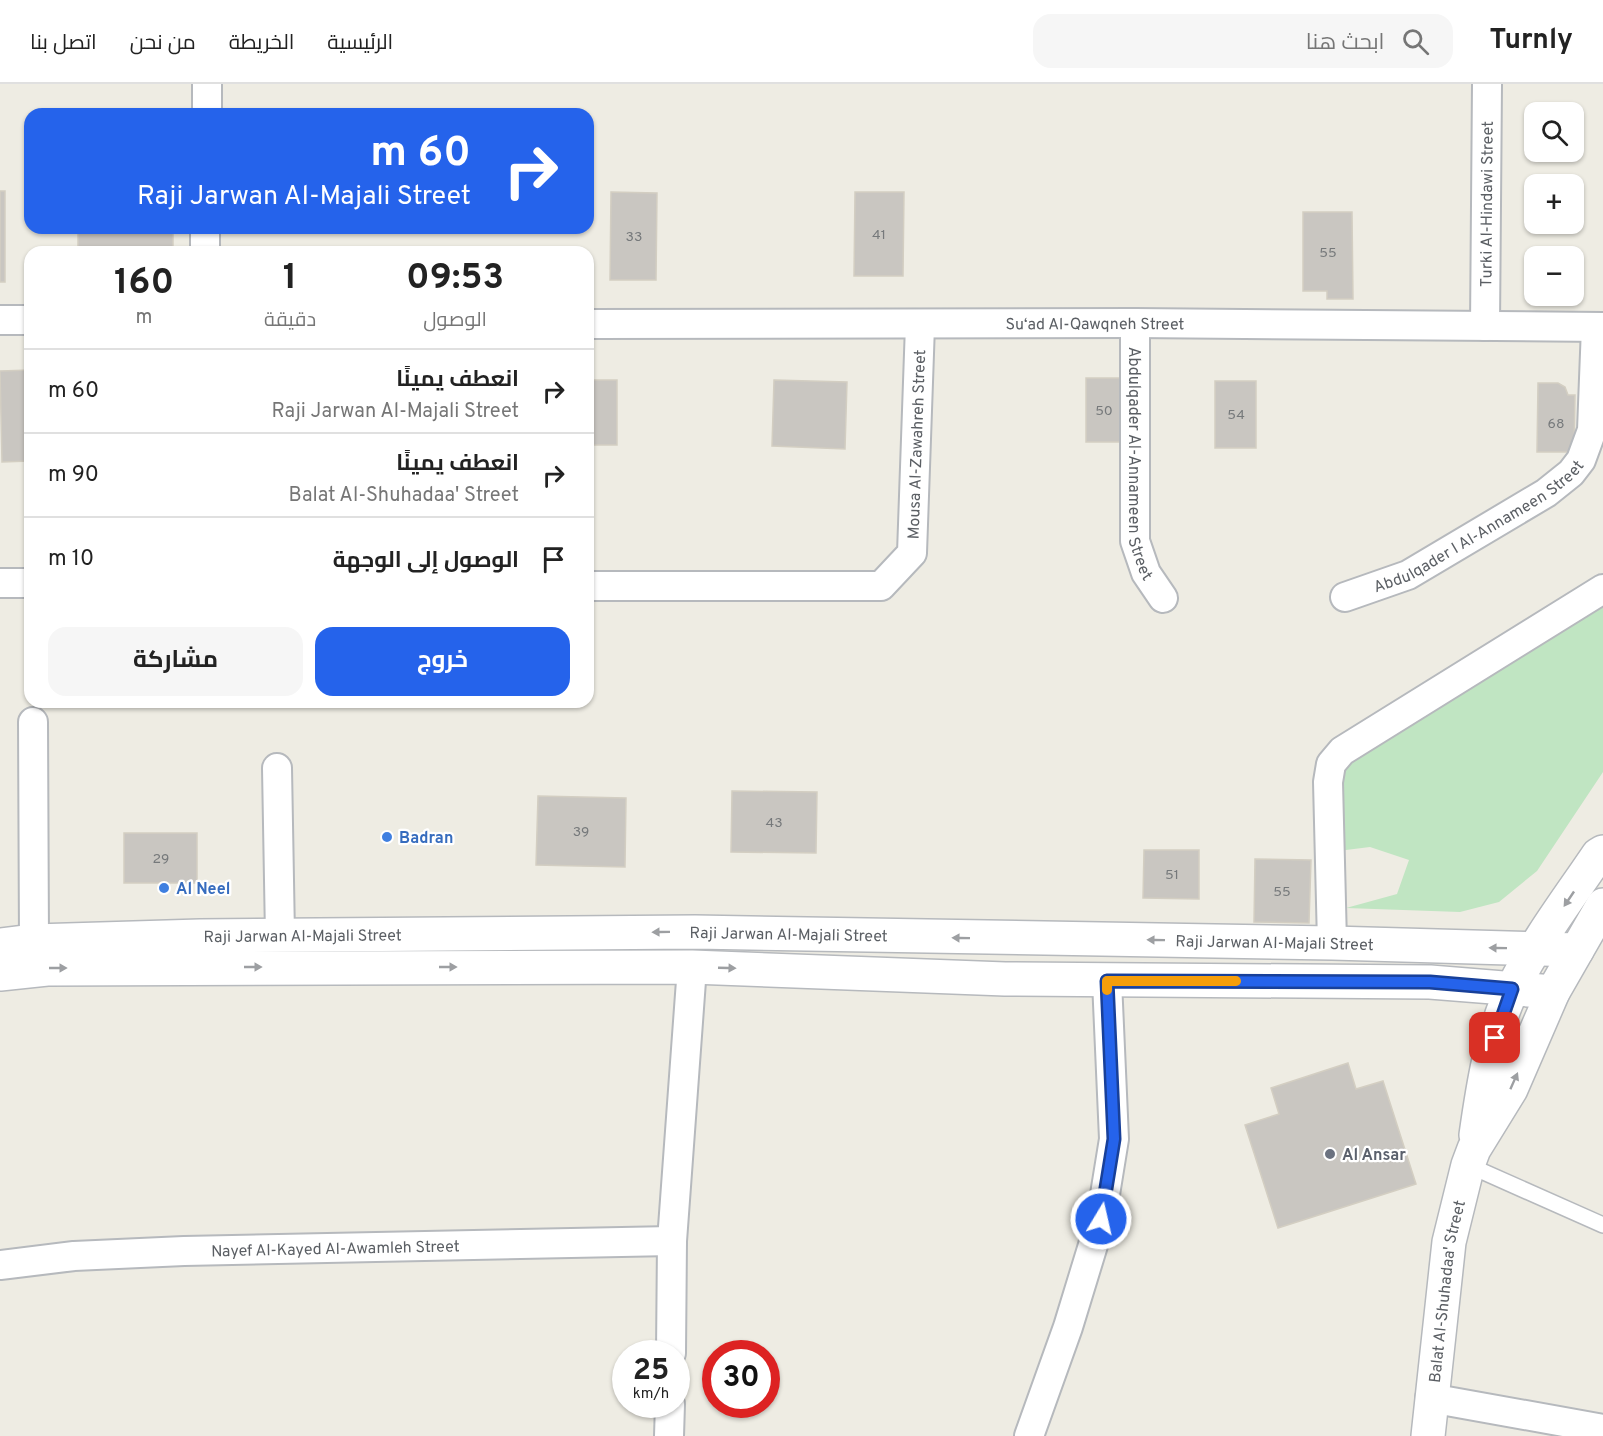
<!DOCTYPE html>
<html lang="ar">
<head>
<meta charset="utf-8">
<style>
  :root { --surface:#fff; --page:#f6f6f6; --text:#222; --muted:#767676; --line:#e0e0e0; --accent:#2563eb }
  body { margin:0; font-family:Overpass,Cairo,sans-serif; background:var(--page); color:var(--text); direction:rtl; height:100vh; display:flex; flex-direction:column; font-size:22px; white-space:nowrap }
  * { box-sizing:border-box; margin:0 }
  p { font-size:20px; color:var(--muted) }
  .icon { flex:none; width:33px; height:33px; fill:none; stroke:currentColor; stroke-width:2; stroke-linecap:round; stroke-linejoin:round }
  .map { position:relative; flex:1; overflow:hidden; direction:ltr }
  .panel { position:absolute; left:24px; top:162px; width:570px; height:462px; display:flex; flex-direction:column; background:var(--surface); border-radius:18px; box-shadow:0 2px 4px #0004; direction:rtl }
  .panel>* { flex:none }
  .banner { position:absolute; left:24px; top:24px; width:570px; height:126px; border-radius:18px; box-shadow:0 2px 4px #0004; direction:rtl; background:#2563eb; color:#fff; overflow:hidden }
  .fabs { position:absolute; left:1524px; top:18px; display:grid; gap:12px }
  .fabs a { display:grid; place-items:center; width:60px; height:60px; border-radius:12px; background:var(--surface); box-shadow:0 2px 4px #0004; font-size:30px }
  .speed { position:absolute; left:612px; top:1256px; display:flex; gap:12px; font-size:30px; font-weight:700; text-align:center }
  .speed>* { display:grid; place-content:center; width:78px; height:78px; border-radius:50%; background:var(--surface); box-shadow:0 2px 4px #0004; line-height:1 }
  .speed small { font-size:15px; font-weight:400 }
  .speed .limit { border:9px solid #d22; background:#fff; color:#111 }
  .pin { position:absolute; display:grid; place-items:center; width:51px; height:51px; color:#fff; margin:-26px; border-radius:12px; box-shadow:0 3px 9px #0006 }
  .me { position:absolute; width:66px; margin:-33px; rotate:9deg; stroke-linejoin:round; filter:drop-shadow(0 0 4px #0008) }
  .turn { display:flex; align-items:center; gap:21px; height:126px; padding:0 24px; font-size:27px }
  .turn .icon { width:78px; height:78px; stroke-width:2.5 }
  .turn b { display:block; font-size:42px; line-height:51px }
  .eta { display:flex; justify-content:space-evenly; align-items:center; height:102px; text-align:center }
  .eta b { font-size:36px; font-weight:700; line-height:42px }
  .cta { display:flex; gap:12px; margin-top:auto; padding:12px 24px }
  .cta a { flex:1; height:69px; border-radius:18px; background:var(--accent); color:#fff; font-size:24px; font-weight:700; line-height:69px; text-align:center }
  .cta a+a { background:var(--page); color:var(--text) }
  ul { padding:0; list-style:none }
  li { display:flex; align-items:center; gap:18px; height:84px; padding:0 24px; border-top:2px solid var(--line) }
  li div { flex:1 }
  li b { display:block; font-size:22px }
  li em { font-style:normal }
  header { display:flex; align-items:center; gap:36px; box-sizing:border-box; height:84px; padding:0 30px; background:var(--surface); border-bottom:2px solid var(--line) }
  header strong { font-size:28px }
  nav { display:flex; gap:33px; margin-inline-start:auto; font-size:21px }
  .search { width:420px; height:54px; background:var(--page); display:flex; align-items:center; gap:15px; box-sizing:border-box; padding:0 21px; border-radius:18px; color:var(--muted); font-size:22px }
  .map>svg:first-child { display:block }
  .green { fill:#c0e5c2 }
  .building { fill:#c9c6c1; stroke:#d3cec2; stroke-width:1.5 }
  .lines { fill:none; stroke-linecap:round; stroke-linejoin:round }
  .service-casing { stroke:#b6b9bd; stroke-width:18 }
  .minor-casing { stroke:#b6b9bd; stroke-width:32 }
  .tertiary-casing { stroke:#b6b9bd; stroke-width:36 }
  .service { stroke:#fff; stroke-width:15 }
  .minor { stroke:#fff; stroke-width:28 }
  .tertiary { stroke:#fff; stroke-width:33 }
  .oneway { fill:#9d9fa2 }
  .route-casing { stroke:#184099; stroke-width:15 }
  .route { stroke:#2563eb; stroke-width:10 }
  .slow { stroke:#f59e0b; stroke-width:10 }
  .shop-dot { fill:#3f7fe0; stroke:#fff; stroke-width:2 }
  .worship-dot { fill:#6b7280; stroke:#fff; stroke-width:2 }
  .labels { text-anchor:middle; stroke-width:4.5; stroke-linejoin:round; paint-order:stroke }
  .number-label { font-size:14px; fill:#76797b }
  .street-label { font-size:16px; fill:#5b5f64; stroke:#fff }
  .shop-label { font-size:16px; font-weight:bold; fill:#366cbe; stroke:#fff; text-anchor:start }
  .worship-label { font-size:16px; font-weight:bold; fill:#5b616d; stroke:#fff; text-anchor:start }
</style>
</head>
<body>
<header>
<strong>Turnly</strong>
<div class="search"><svg class="icon" aria-label="search" viewBox="0 0 24 24"><circle cx="10" cy="10" r="6"/><path d="M15 15l6 6"/></svg>ابحث هنا</div>
<nav><a>الرئيسية</a><a>الخريطة</a><a>من نحن</a><a>اتصل بنا</a></nav>
</header>
<div class="map">
<svg width="1603" height="1352" viewBox="0 0 1603 1352">
  <rect width="100%" height="100%" fill="#eeece3"/>
  <path class="green" d="M1603 512V688L1537 787 1499 818 1460 828 1346 824 1397 810 1409 776 1370 763 1338 767 1337 687Z"/>
  <g class="building">
    <rect x="0" y="107" width="5" height="91"/>
    <path d="M611 108 657 109 656 196H610Z"/>
    <path d="M855 108H904L903 192H854Z"/>
    <path d="M1303 128H1352L1353 215H1327V207H1303Z"/>
    <rect x="78" y="144" width="95" height="24"/>
    <path d="M30 286V377L2 378 0 287Z"/>
    <path d="M1086 294H1122L1121 358H1086Z"/>
    <rect x="588" y="296" width="29" height="65"/>
    <path d="M774 296 847 298 845 365 772 362Z"/>
    <rect x="1215" y="297" width="41" height="67"/>
    <path d="M1538 299H1558L1565 303 1568 311H1575L1574 368H1537Z"/>
    <path d="M732 707 817 708 816 769 731 768Z"/>
    <path d="M538 712 626 714 625 783 536 781Z"/>
    <rect x="124" y="749" width="73" height="50"/>
    <path d="M1144 766H1199V815L1143 814Z"/>
    <path d="M1255 775 1311 776 1309 839 1254 838Z"/>
    <path d="M1348 979 1356 1005 1383 997 1416 1100 1278 1144 1245 1041 1279 1030 1271 1004Z"/>
  </g>
  <g class="lines">
    <defs>
      <path id="service" d="M1468 1081 1603 1141"/>
      <g id="minor">
        <path d="M207 30V0"/>
        <path d="M205 168V144"/>
        <path d="M0 236H30"/>
        <path id="s1" d="M1135 239V457L1146 489 1163 514"/>
        <path id="s2" d="M588 240 1135 239 1603 243"/>
        <path id="s3" d="M1485 242 1487 0"/>
        <path d="M0 499H30"/>
        <path id="s4" d="M588 502H881L912 469 920 241"/>
        <path id="s5" d="M1345 513 1408 491 1546 409 1571 389 1581 376 1592 346 1596 243"/>
        <path d="M33 638 34 857"/>
        <path d="M277 684 280 852"/>
        <path d="M1332 859 1328 698 1331 680 1342 667 1603 505"/>
        <path id="s6" d="M0 1181 74 1172 184 1167 672 1157"/>
        <path d="M671 1269 672 1157 692 883"/>
        <path d="M1430 1314 1603 1345"/>
        <path d="M669 1352 670 1320"/>
        <path d="M1029 1352 1068 1243 1101 1135 1114 1055 1107 897"/>
      </g>
      <g id="tertiary">
        <path id="s7" d="M0 861 34 857 200 852 695 848 1332 859 1577 866"/>
        <path d="M0 890 47 885 692 883 1005 895 1430 898 1553 908"/>
        <path d="M1476 1051C1483 1002 1491 949 1513 904 1536 857 1569 814 1598 771L1603 768"/>
        <path id="s8" d="M1428 1352 1449 1158 1468 1081 1474 1065 1511 1005 1553 908 1603 821"/>
      </g>
    </defs>
    <use href="#service" class="service-casing"/>
    <use href="#minor" class="minor-casing"/>
    <use href="#tertiary" class="tertiary-casing"/>
    <use href="#service" class="service"/>
    <use href="#minor" class="minor"/>
    <use href="#tertiary" class="tertiary"/>
  </g>
  <defs><path id="oneway-solid" d="M-6-.8H1V-3.2L6.5 0L1 3.2V.8H-6Z" transform="scale(1.5)"/></defs>
  <g class="oneway">
    <use href="#oneway-solid" transform="translate(1569 815) rotate(124)"/>
    <use href="#oneway-solid" transform="translate(661 848) rotate(179)"/>
    <use href="#oneway-solid" transform="translate(961 854) rotate(-179)"/>
    <use href="#oneway-solid" transform="translate(1156 856) rotate(-179)"/>
    <use href="#oneway-solid" transform="translate(1498 864) rotate(-179)"/>
    <use href="#oneway-solid" transform="translate(253 883)"/>
    <use href="#oneway-solid" transform="translate(448 883)"/>
    <use href="#oneway-solid" transform="translate(58 884)"/>
    <use href="#oneway-solid" transform="translate(727 884) rotate(2)"/>
    <use href="#oneway-solid" transform="translate(1514 997) rotate(-66)"/>
  </g>
  <g class="lines">
    <defs>
      <path id="route" d="M1101 1135 1114 1055 1107 897 1430 898 1512 905 1495 954"/>
    </defs>
    <use href="#route" class="route-casing"/>
    <use href="#route" class="route"/>
    <path class="slow" d="M1107 906V897H1236"/>
  </g>
  <g class="shop-dot">
    <circle cx="387" cy="753" r="6"/>
    <circle cx="164" cy="804" r="6"/>
  </g>
  <circle class="worship-dot" cx="1330" cy="1070" r="6"/>
  <g class="labels">
    <g class="number-label">
      <text x="879" y="155">41</text>
      <text x="634" y="157">33</text>
      <text x="1328" y="173">55</text>
      <text x="1104" y="331">50</text>
      <text x="1236" y="335">54</text>
      <text x="1556" y="344">68</text>
      <text x="774" y="743">43</text>
      <text x="581" y="752">39</text>
      <text x="161" y="779">29</text>
      <text x="1172" y="795">51</text>
      <text x="1282" y="812">55</text>
    </g>
    <g class="street-label">
      <text dy="6" stroke="none"><textPath href="#s3" startOffset="122">Turki Al-Hindawi Street</textPath></text>
      <text dy="6" stroke="none"><textPath href="#s2" startOffset="507">Su‘ad Al-Qawqneh Street</textPath></text>
      <text dy="6" stroke="none"><textPath href="#s4" startOffset="447">Mousa Al-Zawahreh Street</textPath></text>
      <text dy="6" stroke="none"><textPath href="#s1" startOffset="141">Abdulqader Al-Annameen Street</textPath></text>
      <text dy="6" stroke="none"><textPath href="#s5" startOffset="152">Abdulqader I Al-Annameen Street</textPath></text>
      <text dy="6" stroke="none"><textPath href="#s7" startOffset="789">Raji Jarwan Al-Majali Street</textPath></text>
      <text dy="6" stroke="none"><textPath href="#s7" startOffset="303">Raji Jarwan Al-Majali Street</textPath></text>
      <text dy="6" stroke="none"><textPath href="#s7" startOffset="1275">Raji Jarwan Al-Majali Street</textPath></text>
      <text dy="6" stroke="none"><textPath href="#s6" startOffset="336">Nayef Al-Kayed Al-Awamleh Street</textPath></text>
      <text dy="6" stroke="none"><textPath href="#s8" startOffset="146">Balat Al-Shuhadaa' Street</textPath></text>
    </g>
    <g class="shop-label">
      <text x="399" y="759">Badran</text>
      <text x="176" y="810">Al Neel</text>
    </g>
    <g class="worship-label">
      <text x="1342" y="1076">Al Ansar</text>
    </g>
  </g>
</svg>
<div class="fabs">
<a><svg class="icon" aria-label="search" viewBox="0 0 24 24"><circle cx="10" cy="10" r="6"/><path d="M15 15l6 6"/></svg></a>
<a>+</a>
<a>−</a>
</div>
<div class="speed"><div>25<small>km/h</small></div><div class="limit">30</div></div>
<div class="pin" style="left:1495px;top:954px;background:#d93025"><svg class="icon" aria-label="arrive" viewBox="0 0 24 24"><path d="M6 21V4h12l-3 4 3 4H6"/></svg></div>
<svg class="me" style="left:1101px;top:1135px" viewBox="-20 -20 40 40"><circle r="17" fill="#2563eb" stroke="#fff" stroke-width="3"/><path d="M0-11L8 9 0 5-8 9z" fill="#fff"/></svg>
<div class="banner">
<div class="turn"><svg class="icon" aria-label="right" viewBox="0 0 24 24"><path d="M7 20v-9h11M14 6l5 5-5 5"/></svg><div><b>60 m</b>Raji Jarwan Al-Majali Street</div></div>
</div>
<section class="panel">
<div class="eta">
<div><b>09:53</b><p>الوصول</p></div>
<div><b>1</b><p>دقيقة</p></div>
<div><b>160</b><p>m</p></div>
</div>
<ul>
<li><svg class="icon" aria-label="right" viewBox="0 0 24 24"><path d="M7 20v-9h11M14 6l5 5-5 5"/></svg><div><b>انعطف يمينًا</b><p>Raji Jarwan Al-Majali Street</p></div><em>60 m</em></li>
<li><svg class="icon" aria-label="right" viewBox="0 0 24 24"><path d="M7 20v-9h11M14 6l5 5-5 5"/></svg><div><b>انعطف يمينًا</b><p>Balat Al-Shuhadaa' Street</p></div><em>90 m</em></li>
<li><svg class="icon" aria-label="arrive" viewBox="0 0 24 24"><path d="M6 21V4h12l-3 4 3 4H6"/></svg><div><b>الوصول إلى الوجهة</b></div><em>10 m</em></li>
</ul>
<div class="cta"><a>خروج</a><a>مشاركة</a></div>
</section>
</div>
</body>
</html>
